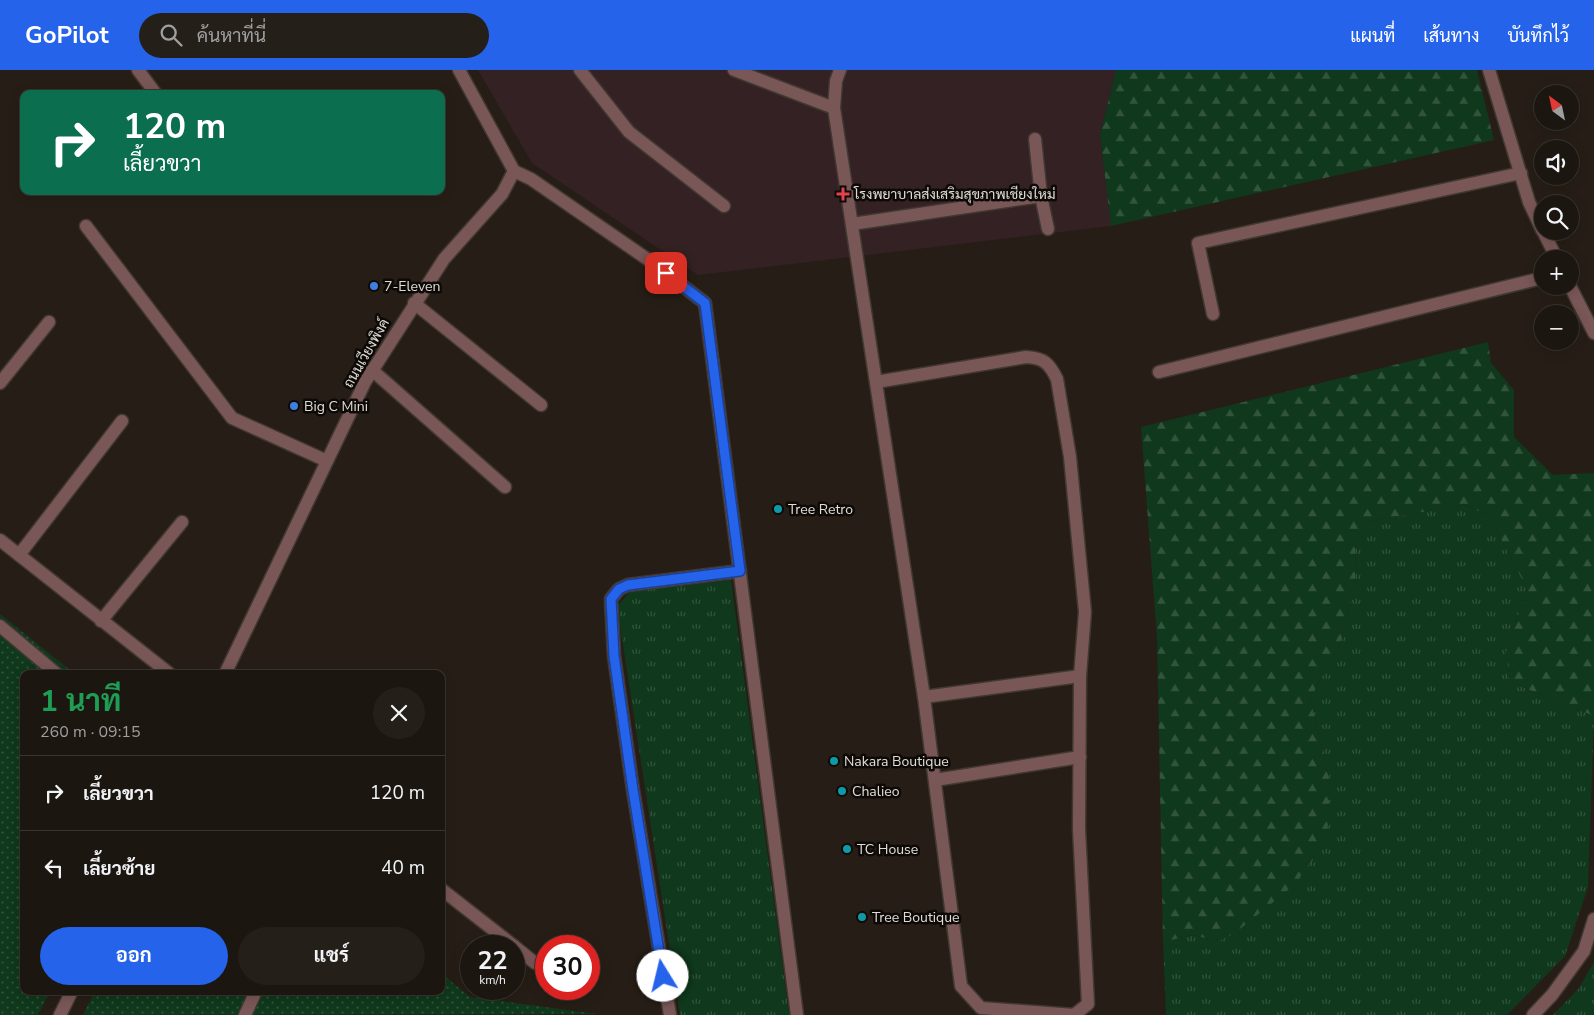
<!DOCTYPE html>
<html lang="th">
<head>
<meta charset="utf-8">
<style>
  :root { --surface:#1c1610; --page:#251f19; --text:#f1f3f6; --muted:#a09f9f; --line:#3a3530; --accent:#2563eb }
  body { margin:0; font-family:"Nunito Sans",Sarabun,sans-serif; background:var(--page); color:var(--text); height:100vh; display:flex; flex-direction:column; font-size:19px; white-space:nowrap }
  * { box-sizing:border-box; margin:0 }
  p { font-size:16px; color:var(--muted) }
  .icon { flex:none; width:28px; height:28px; fill:none; stroke:currentColor; stroke-width:2; stroke-linecap:round; stroke-linejoin:round }
  .map { position:relative; flex:1; overflow:hidden }
  .panel { position:absolute; left:20px; top:600px; width:425px; height:325px; display:flex; flex-direction:column; background:var(--surface); border-radius:10px; box-shadow:0 2px 12px #0003,0 0 0 1px var(--line) }
  .panel>* { flex:none }
  .banner { position:absolute; left:20px; top:20px; width:425px; height:105px; border-radius:10px; box-shadow:0 2px 12px #0003,0 0 0 1px var(--line); background:#0b6e4f; color:#fff; overflow:hidden }
  .needle { width:32px; rotate:327deg }
  .buttons { position:absolute; left:1534px; top:15px; display:grid; gap:10px }
  .buttons a { display:grid; place-items:center; width:45px; height:45px; border-radius:50%; background:var(--surface); box-shadow:0 2px 12px #0003,0 0 0 1px var(--line); font-size:25px }
  .speed { position:absolute; left:460px; top:865px; display:flex; gap:10px; font-size:25px; font-weight:700; text-align:center }
  .speed>* { display:grid; place-content:center; width:65px; height:65px; border-radius:50%; background:var(--surface); box-shadow:0 2px 12px #0003,0 0 0 1px var(--line); line-height:1 }
  .speed small { font-size:12px; font-weight:400 }
  .speed .limit { border:8px solid #d22; background:#fff; color:#111 }
  .pin { position:absolute; display:grid; place-items:center; width:42px; height:42px; color:#fff; margin:-21px; border-radius:10px; box-shadow:0 2px 8px #0006 }
  .me { position:absolute; width:55px; margin:-28px; rotate:351deg; stroke-linejoin:round; filter:drop-shadow(0 0 4px #0008) }
  .turn { display:flex; align-items:center; gap:18px; height:105px; padding:0 20px; font-size:22px }
  .turn .icon { width:65px; height:65px; stroke-width:2.5 }
  .turn b { display:block; font-size:35px; line-height:42px }
  .round { display:grid; place-items:center; flex:none; width:52px; height:52px; border-radius:26px; background:var(--page) }
  .overview { display:flex; align-items:center; justify-content:space-between; height:85px; padding:0 20px }
  h1 { font-size:30px; font-weight:700; line-height:38px; color:#1e9e55 }
  .primary-button { display:flex; gap:10px; margin-top:auto; padding:10px 20px }
  .primary-button a { flex:1; height:58px; border-radius:30px; background:var(--accent); color:#fff; font-size:20px; font-weight:700; line-height:58px; text-align:center }
  .primary-button a+a { background:var(--page); color:var(--text) }
  ul { padding:0; list-style:none }
  li { display:flex; align-items:center; gap:15px; height:75px; padding:0 20px; border-top:1px solid var(--line) }
  li div { flex:1 }
  li b { display:block; font-size:19px }
  li em { font-style:normal }
  header { display:flex; align-items:center; gap:30px; box-sizing:border-box; height:70px; padding:0 25px; background:var(--accent); color:#fff }
  header strong { font-size:24px }
  nav { display:flex; gap:28px; margin-inline-start:auto; font-size:18px }
  .search { width:350px; height:45px; background:var(--page); display:flex; align-items:center; gap:12px; box-sizing:border-box; padding:0 18px; border-radius:28px; color:var(--muted); font-size:19px }
  .map>svg:first-child { display:block }
  .medical { fill:#342123 }
  .grass { fill:url(#grass-tufts) }
  .forest { fill:url(#forest-firs) }
  .park { fill:url(#park-dots) }
  .lines { fill:none; stroke-linecap:round; stroke-linejoin:round }
  .service-casing { stroke:#403831; stroke-width:15 }
  .minor-casing { stroke:#403831; stroke-width:15 }
  .tertiary-casing { stroke:#403831; stroke-width:15 }
  .service { stroke:#7a5757; stroke-width:12 }
  .minor { stroke:#7a5757; stroke-width:12 }
  .tertiary { stroke:#7a5757; stroke-width:12 }
  .route-casing { stroke:#184099; stroke-width:12 }
  .route { stroke:#2563eb; stroke-width:9 }
  .health-dot { fill:#e0444e; stroke:#0c0906; stroke-width:2 }
  .shop-dot { fill:#3f7fe0; stroke:#0c0906; stroke-width:2 }
  .culture-dot { fill:#0f9aa8; stroke:#0c0906; stroke-width:2 }
  .labels { text-anchor:middle; stroke-width:5; stroke-linejoin:round; paint-order:stroke }
  .poi-label { font-size:14px; fill:#e0dbd5; stroke:#0c0906; text-anchor:start }
  .street-label { font-size:14px; fill:#e0dbd5; stroke:#0c0906 }
</style>
</head>
<body>
<header>
<strong>GoPilot</strong>
<div class="search"><svg class="icon" aria-label="search" viewBox="0 0 24 24"><circle cx="10" cy="10" r="6"/><path d="M15 15l6 6"/></svg>ค้นหาที่นี่</div>
<nav><a>แผนที่</a><a>เส้นทาง</a><a>บันทึกไว้</a></nav>
</header>
<div class="map">
<svg width="1594" height="945" viewBox="0 0 1594 945">
  <defs>
    <pattern id="grass-tufts" width="24" height="20" patternUnits="userSpaceOnUse" patternTransform="scale(1.25)"><rect width="24" height="20" fill="#0f381c"/><path d="M3 7l-1-3M5 7V3M7 7l1-3M15 17l-1-3M17 17v-4M19 17l1-3" fill="none" stroke="#32543c"/></pattern>
    <pattern id="forest-firs" width="22" height="20" patternUnits="userSpaceOnUse" patternTransform="scale(1.25)"><rect width="22" height="20" fill="#0f381c"/><path d="M5 1l3.5 6h-7zM16 11l3.5 6h-7z" fill="#32543c"/></pattern>
    <pattern id="park-dots" width="8" height="8" patternUnits="userSpaceOnUse" patternTransform="scale(1.25)"><rect width="8" height="8" fill="#0f381c"/><path d="M2 2h.1M6 6h.1" fill="none" stroke="#32543c" stroke-width="1.8" stroke-linecap="round"/></pattern>
  </defs>
  <rect width="100%" height="100%" fill="#261e16"/>
  <path class="medical" d="M478 0H1116L1100 65 1111 156 698 205 532 93Z"/>
  <g class="grass">
    <path d="M1464 435 1489 446 1527 519 1506 583 1510 612 1594 646 1588 817 1565 886 1507 945H1166L1163 872 1192 865 1219 871 1330 713 1310 628 1339 576 1355 515 1356 466 1369 451Z"/>
    <path d="M731 510 789 945H680L617 536 631 521Z"/>
    <path d="M1594 892V945H1553L1579 918Z"/>
  </g>
  <g class="forest">
    <path d="M1116 0H1477L1494 70 1111 156 1100 65Z"/>
    <path d="M1488 272 1491 293 1514 320V367L1553 405 1594 403V646L1510 612 1506 583 1527 519 1489 446 1465 435 1369 451 1356 466 1355 515 1339 576 1310 628 1330 713 1327 772 1293 816 1235 863 1219 871 1192 865 1163 872 1157 567 1141 357Z"/>
  </g>
  <g class="park">
    <path d="M0 544 75 604H24V921H50L38 945H0Z"/>
    <path d="M441 903 470 927 597 944 83 945 95 921H441Z"/>
  </g>
  <g class="lines">
    <defs>
      <g id="service">
        <path d="M138 0 156 24"/>
        <path d="M1035 69 1041 126 1048 159"/>
        <path d="M852 154 1041 126"/>
        <path d="M86 156 232 348 327 391"/>
        <path d="M414 233 541 335"/>
        <path d="M372 300 505 417"/>
        <path d="M1159 302 1542 208"/>
        <path d="M0 556 57 604"/>
        <path d="M245 945 256 921"/>
      </g>
      <g id="minor">
        <path d="M459 0 514 101 531 109 653 193 705 233 797 945"/>
        <path d="M580 0 629 62 724 136"/>
        <path d="M734 0 834 38"/>
        <path d="M840 0 836 11 834 38 924 627 961 916 981 938 1074 945 1088 934 1079 759 1080 606 1085 542 1070 387 1057 309C1049 293 1044 288 1026 287L876 312"/>
        <path d="M1489 0 1529 132 1542 160"/>
        <path d="M1543 161 1557 189"/>
        <path d="M1570 216 1594 263"/>
        <path d="M1213 244 1198 173 1521 103"/>
        <path d="M0 313 49 252"/>
        <path d="M0 470 170 604"/>
        <path d="M19 485 122 351"/>
        <path d="M101 551 182 452"/>
        <path d="M924 627 1080 606"/>
        <path d="M935 710 1080 687"/>
        <path d="M441 819 514 876"/>
        <path d="M514 876 535 893"/>
        <path d="M670 945 633 720 614 586 611 529 619 519 628 515 740 501"/>
        <path d="M1533 945 1552 925 1584 881 1594 849"/>
      </g>
      <g id="tertiary">
        <path d="M225 604 365 312 444 189 502 124 514 101"/>
        <path d="M60 945 72 921"/>
      </g>
    </defs>
    <use href="#service" class="service-casing"/>
    <use href="#minor" class="minor-casing"/>
    <use href="#tertiary" class="tertiary-casing"/>
    <use href="#service" class="service"/>
    <use href="#minor" class="minor"/>
    <use href="#tertiary" class="tertiary"/>
  </g>
  <g class="lines">
    <defs>
      <path id="route" d="M663 906 633 720 614 586 611 529 619 519 628 515 740 501 705 233 666 203"/>
    </defs>
    <use href="#route" class="route-casing"/>
    <use href="#route" class="route"/>
  </g>
  <path class="health-dot" d="M840.5 116.5h5v5h5v5h-5v5h-5v-5h-5v-5h5z"/>
  <g class="shop-dot">
    <circle cx="374" cy="216" r="5"/>
    <circle cx="294" cy="336" r="5"/>
  </g>
  <g class="culture-dot">
    <circle cx="778" cy="439" r="5"/>
    <circle cx="834" cy="691" r="5"/>
    <circle cx="842" cy="721" r="5"/>
    <circle cx="847" cy="779" r="5"/>
    <circle cx="862" cy="847" r="5"/>
  </g>
  <g class="labels">
    <g class="poi-label">
      <text x="854" y="129">โรงพยาบาลส่งเสริมสุขภาพเชียงใหม่</text>
      <text x="384" y="221">7-Eleven</text>
      <text x="304" y="341">Big C Mini</text>
      <text x="788" y="444">Tree Retro</text>
      <text x="844" y="696">Nakara Boutique</text>
      <text x="852" y="726">Chalieo</text>
      <text x="857" y="784">TC House</text>
      <text x="872" y="852">Tree Boutique</text>
    </g>
    <g class="street-label">
      <text transform="translate(366 283) rotate(-60)" y="5">ถนนเวียงพิงค์</text>
    </g>
  </g>
</svg>
<div class="buttons">
<a><svg class="needle" viewBox="-14 -14 28 28"><path d="M0-13l5 13h-10z" fill="#e53935"/><path d="M0 13l5-13h-10z" fill="#a09f9f"/></svg></a>
<a><svg class="icon" aria-label="sound" viewBox="0 0 24 24"><path d="M4 9h4l5-4v14l-5-4H4zM17 9q2 3 0 6"/></svg></a>
<a><svg class="icon" aria-label="search" viewBox="0 0 24 24"><circle cx="10" cy="10" r="6"/><path d="M15 15l6 6"/></svg></a>
<a>+</a>
<a>−</a>
</div>
<div class="speed"><div>22<small>km/h</small></div><div class="limit">30</div></div>
<div class="pin" style="left:666px;top:203px;background:#d93025"><svg class="icon" aria-label="arrive" viewBox="0 0 24 24"><path d="M6 21V4h12l-3 4 3 4H6"/></svg></div>
<svg class="me" style="left:663px;top:906px" viewBox="-20 -20 40 40"><circle r="19" fill="#fff"/><path d="M0-13L10 11 0 6-10 11z" fill="#2563eb"/></svg>
<div class="banner">
<div class="turn"><svg class="icon" aria-label="right" viewBox="0 0 24 24"><path d="M7 20v-9h11M14 6l5 5-5 5"/></svg><div><b>120 m</b>เลี้ยวขวา</div></div>
</div>
<section class="panel">
<div class="overview"><div><h1>1 นาที</h1><p>260 m · 09:15</p></div><a class="round"><svg class="icon" aria-label="close" viewBox="0 0 24 24"><path d="M6 6l12 12M18 6L6 18"/></svg></a></div>
<ul>
<li><svg class="icon" aria-label="right" viewBox="0 0 24 24"><path d="M7 20v-9h11M14 6l5 5-5 5"/></svg><div><b>เลี้ยวขวา</b></div><em>120 m</em></li>
<li><svg class="icon" aria-label="left" viewBox="0 0 24 24"><path d="M17 20v-9H6M10 6l-5 5 5 5"/></svg><div><b>เลี้ยวซ้าย</b></div><em>40 m</em></li>
</ul>
<div class="primary-button"><a>ออก</a><a>แชร์</a></div>
</section>
</div>
</body>
</html>
